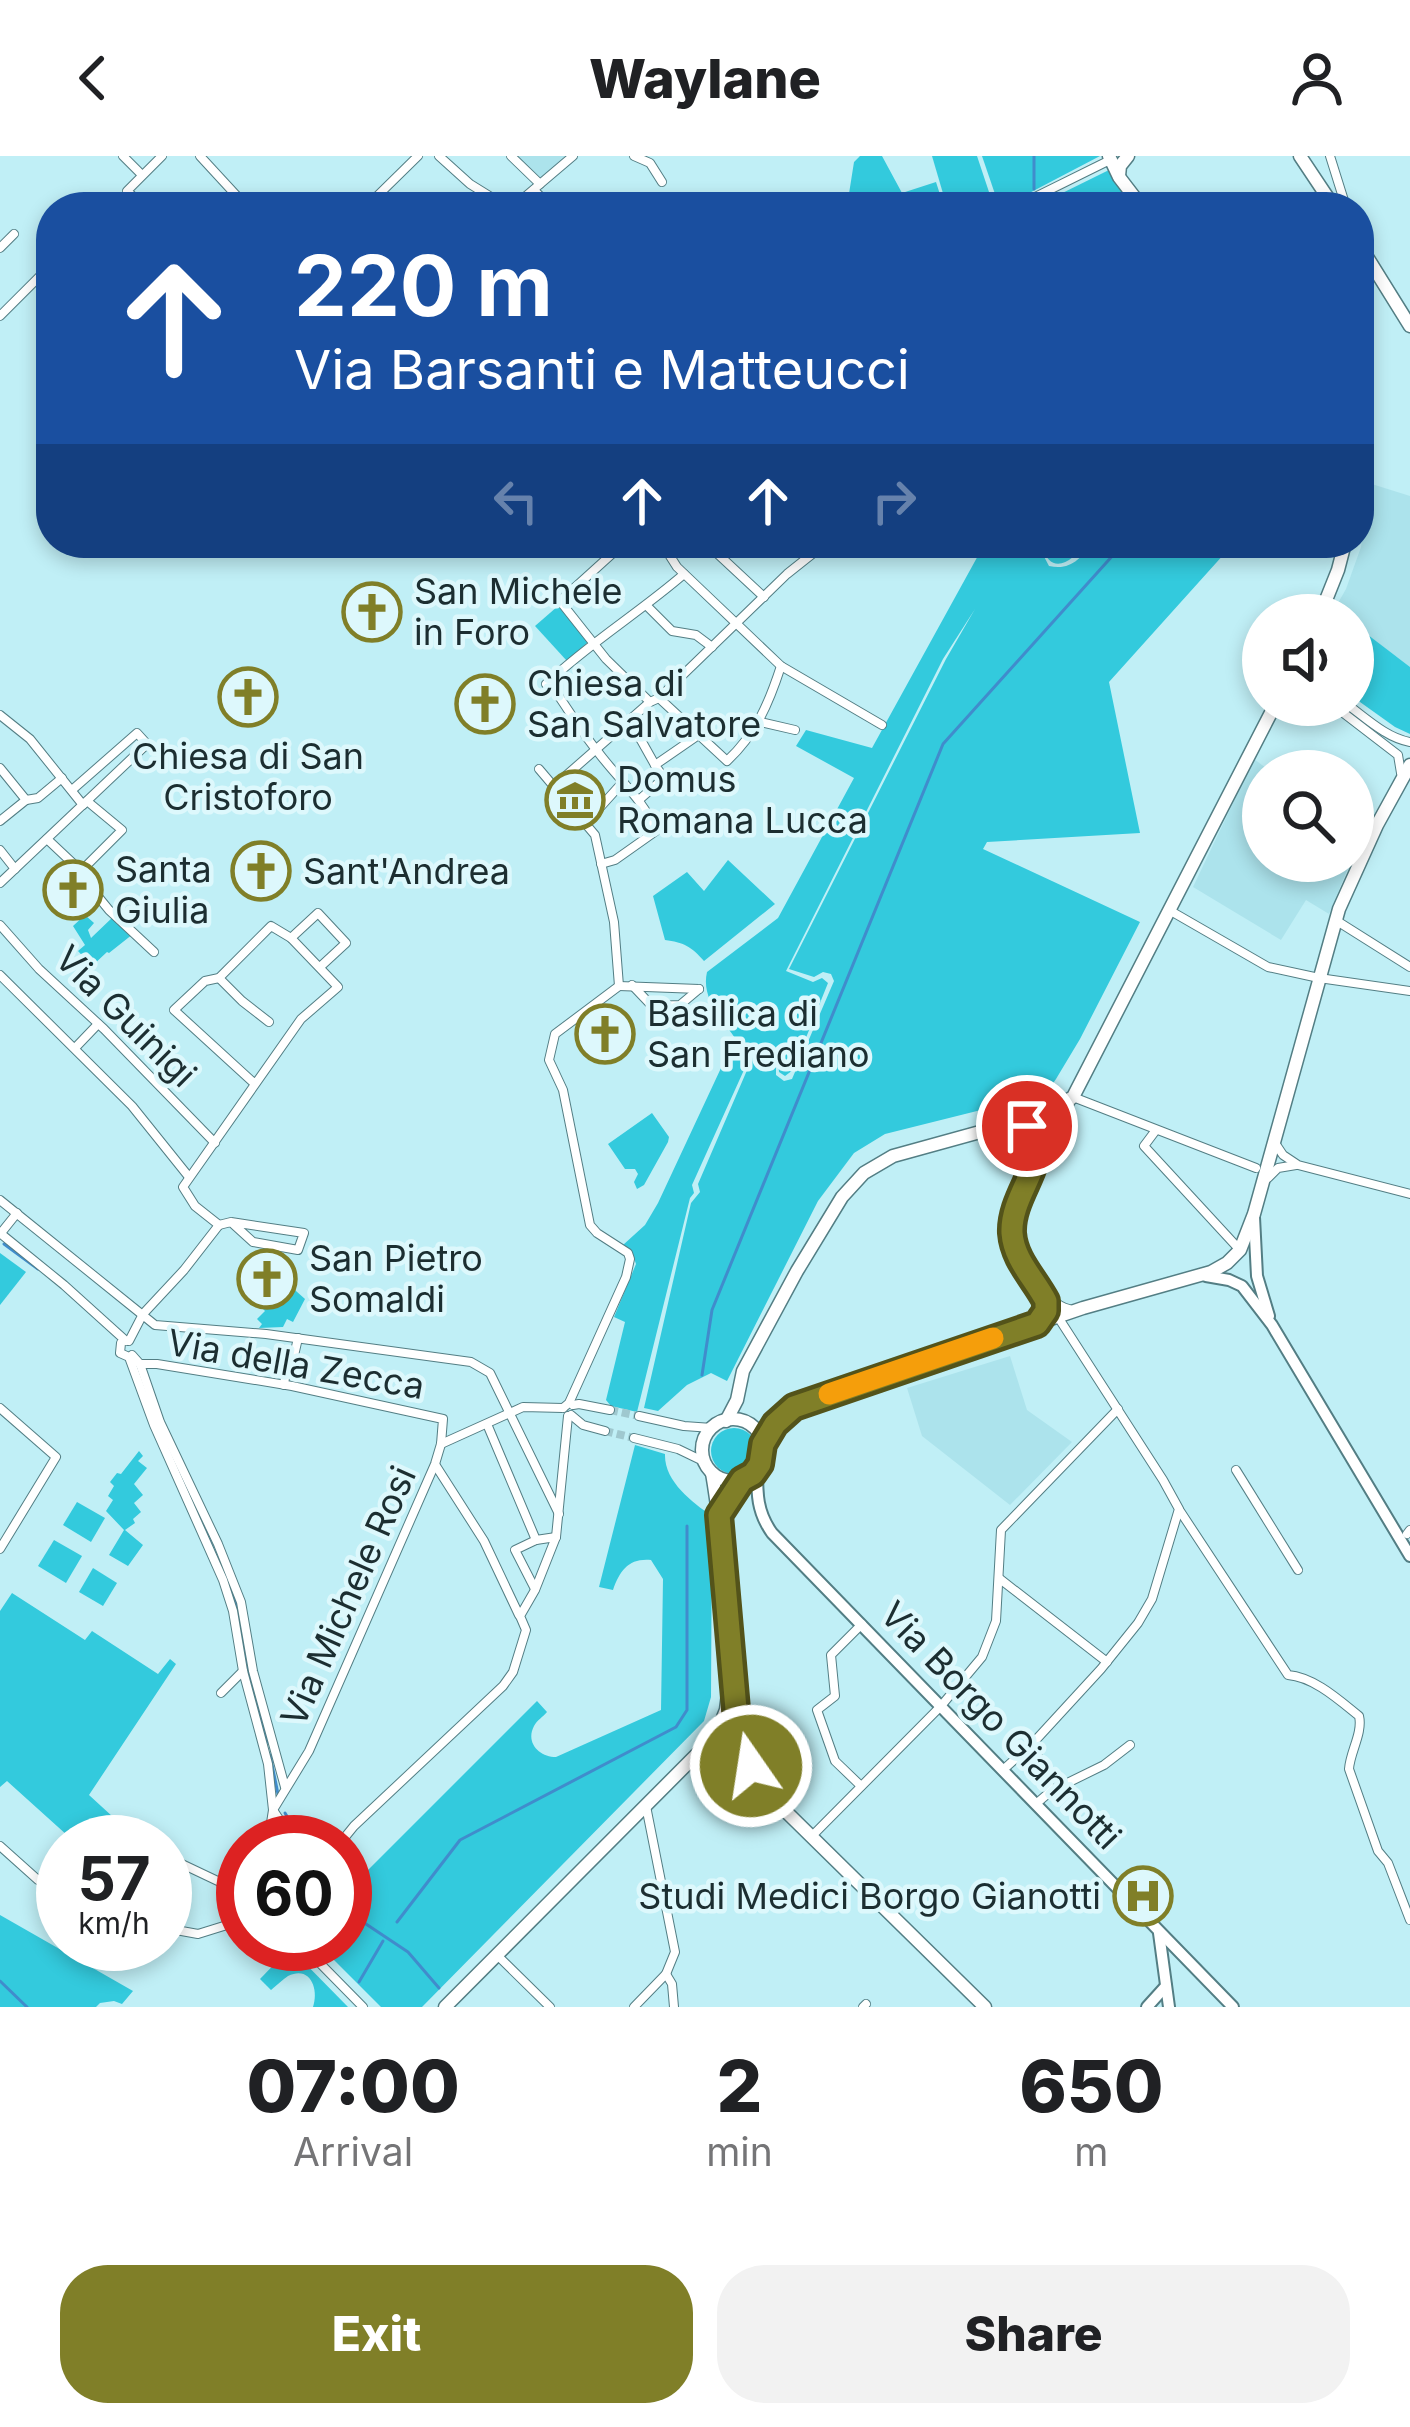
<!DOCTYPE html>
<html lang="en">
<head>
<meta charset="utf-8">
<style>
  :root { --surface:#fff; --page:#f2f2f2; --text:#202124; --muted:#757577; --accent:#807f28 }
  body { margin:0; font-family:Inter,sans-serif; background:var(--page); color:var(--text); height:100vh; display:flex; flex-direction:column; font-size:45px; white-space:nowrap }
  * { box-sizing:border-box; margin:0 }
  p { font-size:39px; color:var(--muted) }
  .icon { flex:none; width:66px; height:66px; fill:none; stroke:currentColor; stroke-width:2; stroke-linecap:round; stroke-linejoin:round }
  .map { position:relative; height:1851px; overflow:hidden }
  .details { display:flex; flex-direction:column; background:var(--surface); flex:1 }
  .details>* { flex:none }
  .hud { position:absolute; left:36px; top:36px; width:1338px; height:366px; border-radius:48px; box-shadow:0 6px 18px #0003; background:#1a4fa0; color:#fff; overflow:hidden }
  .controls { position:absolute; left:1242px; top:438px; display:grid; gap:24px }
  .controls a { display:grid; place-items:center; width:132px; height:132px; border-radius:50%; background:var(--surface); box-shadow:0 6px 18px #0003; font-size:60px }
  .speed { position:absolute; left:36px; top:1659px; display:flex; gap:24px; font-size:60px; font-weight:700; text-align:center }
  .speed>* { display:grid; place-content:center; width:156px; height:156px; border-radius:50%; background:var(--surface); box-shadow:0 6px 18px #0003; line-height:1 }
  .speed small { font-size:30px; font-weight:400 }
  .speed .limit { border:18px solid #d22; background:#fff; color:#111 }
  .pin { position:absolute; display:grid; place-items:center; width:102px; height:102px; color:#fff; margin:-51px; border:6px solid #fff; border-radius:50%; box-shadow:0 3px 12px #0007 }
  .me { position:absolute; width:132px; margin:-66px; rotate:347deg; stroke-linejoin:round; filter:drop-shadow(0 0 9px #0008) }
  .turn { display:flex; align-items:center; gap:42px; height:252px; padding:0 60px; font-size:54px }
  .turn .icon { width:156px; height:156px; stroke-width:2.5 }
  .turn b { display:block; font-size:84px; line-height:102px }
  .lanes { display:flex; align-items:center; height:114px; padding:0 60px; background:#0003; justify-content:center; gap:60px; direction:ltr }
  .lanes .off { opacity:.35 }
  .eta { display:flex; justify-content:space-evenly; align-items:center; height:204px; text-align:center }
  .eta b { font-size:72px; font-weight:800; line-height:84px }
  .cta { display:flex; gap:24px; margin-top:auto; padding:24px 60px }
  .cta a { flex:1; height:138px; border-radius:48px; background:var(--accent); color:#fff; font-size:48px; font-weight:800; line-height:138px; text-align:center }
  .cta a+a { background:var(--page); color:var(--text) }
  header { display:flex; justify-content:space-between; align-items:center; height:156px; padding:0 60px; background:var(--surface); font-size:54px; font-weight:800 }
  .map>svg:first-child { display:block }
  .built { fill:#ace3ec }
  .green { fill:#33cadd }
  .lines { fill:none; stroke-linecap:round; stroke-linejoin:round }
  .stream { stroke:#408ccc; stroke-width:3 }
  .street-tunnel { stroke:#9fc8cf; stroke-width:8; stroke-dasharray:8 4; stroke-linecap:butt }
  .street-casing { stroke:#537e84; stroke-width:10 }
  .secondary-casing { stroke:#537e84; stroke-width:14 }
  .primary-casing { stroke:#537e84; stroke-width:15 }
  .street { stroke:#fff; stroke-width:8 }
  .secondary { stroke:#fff; stroke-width:10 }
  .primary { stroke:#fff; stroke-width:12 }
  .route-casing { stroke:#53531a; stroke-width:30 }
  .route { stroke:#807f28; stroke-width:21 }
  .slow { stroke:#f59e0b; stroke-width:21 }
  .labels { text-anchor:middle; stroke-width:9; stroke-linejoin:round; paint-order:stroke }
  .poi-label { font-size:36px; fill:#1c2e31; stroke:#ddf8fc; text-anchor:start }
  .street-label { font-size:36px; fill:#1c2e31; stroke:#ddf8fc }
</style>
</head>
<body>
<header><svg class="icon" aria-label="back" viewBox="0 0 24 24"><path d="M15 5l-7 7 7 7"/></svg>Waylane<svg class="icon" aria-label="person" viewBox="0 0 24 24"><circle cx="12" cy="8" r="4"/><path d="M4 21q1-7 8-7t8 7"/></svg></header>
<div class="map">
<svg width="1410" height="1851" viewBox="0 0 1410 1851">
  <rect width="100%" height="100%" fill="#c0eff6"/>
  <g class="built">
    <path d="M514 0H565L538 24Z"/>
    <path d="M1359 324 1410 340V511L1353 468V459H1341L1334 454 1346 433 1361 391 1366 357Z"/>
    <path d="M1254 603 1270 615H1263V705H1351L1329 758 1306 744 1281 784 1193 731Z"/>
    <path d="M1010 1200 1027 1254 1072 1286 1010 1349 922 1280 907 1232Z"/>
  </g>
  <g class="green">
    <path d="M860 0H882L902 37 936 26 944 51H855L848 44 854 6Z"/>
    <path d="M932 0H977L992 45 975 51H947Z"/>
    <path d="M982 0H1100L1012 46 996 41Z"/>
    <path d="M1109 14 1133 51H1034Z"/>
    <path d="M985 387H1088C1071 405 1052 422 1041 389L1040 393 1049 410C1071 415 1080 402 1094 387H1234L1109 526 1140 677 987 686 983 693 1140 766 1080 883 1056 923 1045 939 1015 953 1001 949 885 978 854 997 818 1045 727 1225 711 1217 687 1229 658 1255 644 1252 691 1047 700 1036 698 1028 754 898 776 908V919L784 925 792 923 834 825 831 818 823 816 814 821 789 813 946 503 975 453 943 503 786 815 813 826 822 822 828 827 793 914 785 920 779 916 778 903 753 894 692 1029 694 1037 690 1042 637 1256 611 1250 606 1244 625 1166 614 1161 636 1108 632 1096 623 1089 645 1069 658 1047 735 882C721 862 701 842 707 816L778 762 854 622 796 590 806 574 872 592Z"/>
    <path d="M558 450 588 486 567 505 535 470Z"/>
    <path d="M1355 469 1410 511V578L1395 571 1353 541Z"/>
    <path d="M728 704 775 748 704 805C692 791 683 786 665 784L653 740 687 716 704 735Z"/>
    <path d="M85 759 94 767 88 774 91 782 114 760 133 778 109 797 107 796 92 810 78 795 85 789 73 770Z"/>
    <path d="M652 957 669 981 668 986 644 1029 637 1033 634 1026 638 1018 635 1013H625L608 988Z"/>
    <path d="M0 1097 26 1116 0 1149Z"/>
    <path d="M287 1127 305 1143 293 1166 287 1163 283 1171 259 1172 262 1168 257 1163 265 1155 263 1153Z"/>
    <circle cx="734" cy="1295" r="23"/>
    <path d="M635 1289 665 1298C664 1325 692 1346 712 1360L711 1541 704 1565 422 1851H381L318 1788H345V1737L537 1545 547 1556C543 1561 537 1564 534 1570 525 1587 540 1601 556 1601L661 1554 663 1423 651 1404C629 1402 620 1414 613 1434L599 1431Z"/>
    <path d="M139 1295 143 1300 138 1305 147 1312 134 1328 143 1339 134 1347 141 1356 133 1363 135 1367 125 1374 143 1389 128 1410 109 1399 124 1374 106 1355 113 1344 108 1340 114 1330 110 1326 117 1317 121 1318Z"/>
    <path d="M77 1346 105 1362 91 1386 63 1369Z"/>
    <path d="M54 1384 82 1400 66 1427 38 1410Z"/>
    <path d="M93 1412 117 1427 103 1450 79 1436Z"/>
    <path d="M12 1437 85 1484 92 1475 158 1518 170 1503 176 1508 89 1639 113 1661 97 1680 90 1674 79 1686H64L68 1680 7 1625 0 1631V1455Z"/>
    <path d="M0 1759 133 1835 122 1848 114 1845 100 1847 96 1851H0Z"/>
    <path d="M290 1792 348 1851H313C319 1834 311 1809 288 1820 282 1824 277 1829 271 1834L260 1823Z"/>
  </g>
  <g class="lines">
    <g class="stream">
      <path d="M1034 0V33"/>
      <path d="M1044 49 1046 51"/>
      <path d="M4 1088 38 1113"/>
      <path d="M702 1219 712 1154 943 588 1124 387"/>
      <path d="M184 1326 236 1446 252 1530 267 1586"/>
      <path d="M270 1599 278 1638"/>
      <path d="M285 1657 297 1677"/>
      <path d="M345 1754 408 1796 439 1832"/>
      <path d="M397 1766 460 1684 676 1571 687 1554V1370"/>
      <path d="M0 1825 27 1851"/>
      <path d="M359 1826 383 1785"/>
    </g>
    <g class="street-tunnel">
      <path d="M610 1254 639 1260"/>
      <path d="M605 1275 634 1282"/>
    </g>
    <defs>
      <g id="street">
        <path d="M123 0 142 19"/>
        <path d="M162 0 127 35 140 47 228 50 241 45"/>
        <path d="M200 0 247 51"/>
        <path d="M439 0 470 28 507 51"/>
        <path d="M511 0 540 28"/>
        <path d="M634 0 650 7 662 26"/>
        <path d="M1330 0 1346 51"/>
        <path d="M534 34 551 51"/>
        <path d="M366 51 418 0"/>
        <path d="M513 51 573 0"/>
        <path d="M1015 51 1110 4"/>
        <path d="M0 92 14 78"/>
        <path d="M0 160 51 109"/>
        <path d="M624 387 560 445 606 503 650 546"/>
        <path d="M670 387V400L677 411 781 510 882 569"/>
        <path d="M706 387 764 441"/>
        <path d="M647 450 672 475 696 479 712 491"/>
        <path d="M659 542 727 605C756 578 769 547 781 510"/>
        <path d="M1333 549 1398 599 1401 617"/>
        <path d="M1348 549C1367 563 1387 582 1410 586"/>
        <path d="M0 559 30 583 83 649"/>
        <path d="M760 566 795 574"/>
        <path d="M627 568 641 584 655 609"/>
        <path d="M0 612 26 644 0 665"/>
        <path d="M539 613 595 679 614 766 619 830"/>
        <path d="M553 631 650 546 659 542 787 418 826 387"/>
        <path d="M640 643 664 622 655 609 700 578"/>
        <path d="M26 644 38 642 62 622"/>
        <path d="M585 668 622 627"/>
        <path d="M47 683 81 715 91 732 109 754 154 796"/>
        <path d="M0 694 15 713"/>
        <path d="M601 708 615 704 656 675C644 644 618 623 598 596 583 578 571 558 558 539L546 528C589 487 639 457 684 418"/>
        <path d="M81 715 122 674 87 645"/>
        <path d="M0 727 147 588 137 577 72 634"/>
        <path d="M1169 754 1268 811 1319 822 1410 835"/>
        <path d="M1337 765 1410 811"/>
        <path d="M0 769 39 813 104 873 215 987"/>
        <path d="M291 782 318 757 346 787 320 811"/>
        <path d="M0 819 132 950 189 1021"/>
        <path d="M219 822 242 845 269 866"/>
        <path d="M632 829 652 850 680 849 699 833"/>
        <path d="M619 830 699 833"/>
        <path d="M75 892 98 868"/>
        <path d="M1021 966 1033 977 1039 995C1030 1027 1005 1052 1014 1089 1021 1117 1060 1139 1038 1167"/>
        <path d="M1156 974 1144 990 1239 1093"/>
        <path d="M1275 987 1283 999 1298 1009 1410 1038"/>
        <path d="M1268 1022 1278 1012 1296 1009"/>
        <path d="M0 1044 155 1169 266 1178 471 1206 490 1217 559 1358"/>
        <path d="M219 1069 195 1050 183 1031 301 863 338 831 291 782 271 770 219 822 205 825 174 854 255 928"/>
        <path d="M219 1069 231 1066 304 1077 298 1094 253 1086 231 1066"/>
        <path d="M0 1077 64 1129 126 1185"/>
        <path d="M1 1077 17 1057"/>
        <path d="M1069 1153C1052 1149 1047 1135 1039 1121 1033 1110 1024 1100 1021 1088 1009 1049 1057 978 1073 941L1256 1012"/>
        <path d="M129 1185 143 1158 184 1114 219 1069"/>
        <path d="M121 1187 120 1197 129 1201 154 1269 223 1424 233 1455 243 1515 268 1608 273 1654 294 1686"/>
        <path d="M132 1199 140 1208 160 1266 218 1388 241 1446 253 1515 285 1631"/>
        <path d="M140 1208H157L292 1230 443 1263 441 1288 435 1308 309 1595 273 1654 268 1686"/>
        <path d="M284 1229 287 1207 293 1204 298 1182"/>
        <path d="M573 1249 579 1248 610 1254"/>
        <path d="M0 1252 56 1301 0 1393"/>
        <path d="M563 1252 569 1247 626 1121 630 1103 628 1097 597 1077 590 1069 563 934 549 904 555 878 619 830"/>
        <path d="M571 1259 583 1269 605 1275"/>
        <path d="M639 1260 684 1270 712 1272"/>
        <path d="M487 1268 536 1384"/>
        <path d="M634 1282 678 1293 705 1306"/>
        <path d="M441 1288 523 1251 563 1252"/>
        <path d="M436 1310 484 1385 519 1459"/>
        <path d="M1236 1314 1298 1414"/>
        <path d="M1180 1355 1288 1519C1314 1521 1339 1544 1359 1560 1363 1577 1350 1596 1349 1613L1378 1695 1388 1707 1410 1764"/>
        <path d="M1407 1378 1410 1374"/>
        <path d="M1000 1423 1107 1506"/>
        <path d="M535 1433 515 1394 536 1384 556 1381"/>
        <path d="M221 1537 243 1515"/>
        <path d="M1033 1587 1051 1635 1037 1647"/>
        <path d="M1004 1613 1033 1587 1101 1513 1138 1467 1152 1443 1179 1353 1163 1324 1058 1161"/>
        <path d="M861 1630 835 1605 817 1554 835 1540 831 1499 862 1468"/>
        <path d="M1051 1635 1104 1609 1130 1589"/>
        <path d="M812 1680 941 1550 982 1501 996 1465 1001 1374 1118 1253"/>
        <path d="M126 1681 136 1686"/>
        <path d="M341 1686 354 1670 503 1530 513 1516 526 1474 520 1460 535 1434 556 1381 568 1260"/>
        <path d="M0 1690 38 1724 63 1738"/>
        <path d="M165 1700 243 1737"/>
        <path d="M165 1772 198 1778 243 1764"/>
        <path d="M301 1788 363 1851"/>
        <path d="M498 1800 550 1851"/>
        <path d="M666 1818 672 1828 674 1851"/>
        <path d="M634 1851 666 1818 675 1796 646 1650"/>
        <path d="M863 1851 866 1848"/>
      </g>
      <g id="secondary">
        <path d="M1254 1061 1257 1120 1269 1160"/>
        <path d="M1206 1120 1229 1124 1242 1130 1272 1169 1410 1400"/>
        <path d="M757 1313C757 1338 757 1356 772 1377L1233 1851"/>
        <path d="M1159 1777 1169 1851"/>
        <path d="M1147 1851 1166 1830"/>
      </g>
      <g id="primary">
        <path d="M1109 0 1119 21 1142 51"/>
        <path d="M1300 0 1334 51"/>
        <path d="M1119 20 1120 10 1128 0"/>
        <path d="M1359 88 1410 170"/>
        <path d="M1320 459 1338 414 1345 387"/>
        <circle cx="733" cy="1294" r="31"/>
        <path d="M726 1265 737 1244 743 1215 797 1115 842 1041 864 1017 893 1000 1020 965 1047 956 1073 941 1275 549"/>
        <path d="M763 1288 778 1263 801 1248 1083 1152 1211 1116 1227 1107 1240 1094 1254 1058 1339 753 1377 669 1410 609"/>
        <path d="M712 1317C723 1381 726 1444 731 1509 732 1532 738 1553 738 1576"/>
        <path d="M720 1358 742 1324"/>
        <circle cx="727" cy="1584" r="14"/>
        <path d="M718 1574 726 1554 729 1530"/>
        <path d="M740 1586 758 1624"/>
        <path d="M722 1597 761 1631 985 1851"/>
        <path d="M445 1851 714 1581"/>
      </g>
    </defs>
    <use href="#street" class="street-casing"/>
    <use href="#secondary" class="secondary-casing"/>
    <use href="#primary" class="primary-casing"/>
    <use href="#street" class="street"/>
    <use href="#secondary" class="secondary"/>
    <use href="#primary" class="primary"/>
  </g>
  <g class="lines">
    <defs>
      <path id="route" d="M751 1610 738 1576 719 1359 742 1324 753 1318 760 1308 763 1288 775 1268 794 1251 1037 1168 1046 1155V1145C1034 1122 1014 1104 1012 1077 1010 1035 1057 999 1027 970"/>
    </defs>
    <use href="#route" class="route-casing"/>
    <use href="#route" class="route"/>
    <path class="slow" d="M829 1238 993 1182"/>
  </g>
  <defs>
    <symbol id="church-ring" viewBox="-11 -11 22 22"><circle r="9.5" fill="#ddf8fc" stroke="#807f28" stroke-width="1.5"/><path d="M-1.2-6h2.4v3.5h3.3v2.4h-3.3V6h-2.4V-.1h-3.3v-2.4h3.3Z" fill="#807f28"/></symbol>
    <symbol id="museum-ring" viewBox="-11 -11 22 22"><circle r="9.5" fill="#ddf8fc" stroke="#807f28" stroke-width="1.5"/><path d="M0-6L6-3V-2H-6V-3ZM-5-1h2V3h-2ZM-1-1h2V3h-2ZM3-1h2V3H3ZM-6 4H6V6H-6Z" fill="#807f28"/></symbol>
    <symbol id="hospital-ring" viewBox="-11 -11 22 22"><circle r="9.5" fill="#ddf8fc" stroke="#807f28" stroke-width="1.5"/><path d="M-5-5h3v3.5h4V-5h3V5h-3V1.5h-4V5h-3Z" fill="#807f28"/></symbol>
  </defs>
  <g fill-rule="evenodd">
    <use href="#church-ring" x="339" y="423" width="66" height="66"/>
    <use href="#church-ring" x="215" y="508" width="66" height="66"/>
    <use href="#church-ring" x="452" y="515" width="66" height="66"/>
    <use href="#museum-ring" x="542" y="611" width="66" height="66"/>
    <use href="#church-ring" x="228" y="682" width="66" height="66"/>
    <use href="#church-ring" x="40" y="701" width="66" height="66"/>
    <use href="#church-ring" x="572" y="845" width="66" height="66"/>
    <use href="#church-ring" x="234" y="1090" width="66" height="66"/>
    <use href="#hospital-ring" x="1110" y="1707" width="66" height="66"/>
  </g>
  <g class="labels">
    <g class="poi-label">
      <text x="414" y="448">San Michele<tspan x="414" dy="41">in Foro</tspan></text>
      <text x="527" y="540">Chiesa di<tspan x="527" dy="41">San Salvatore</tspan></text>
      <text x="248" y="613" text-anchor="middle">Chiesa di San<tspan x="248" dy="41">Cristoforo</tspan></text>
      <text x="617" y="636">Domus<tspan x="617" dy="41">Romana Lucca</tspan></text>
      <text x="115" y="726">Santa<tspan x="115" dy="41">Giulia</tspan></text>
      <text x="303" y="728">Sant'Andrea</text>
      <text x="647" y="870">Basilica di<tspan x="647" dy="41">San Frediano</tspan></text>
      <text x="309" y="1115">San Pietro<tspan x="309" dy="41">Somaldi</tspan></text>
      <text x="1101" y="1753" text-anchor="end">Studi Medici Borgo Gianotti</text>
    </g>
    <g class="street-label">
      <text transform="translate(126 860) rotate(45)" y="13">Via Guinigi</text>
      <text transform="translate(296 1208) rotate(10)" y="13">Via della Zecca</text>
      <text transform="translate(348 1440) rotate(-66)" y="13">Via Michele Rosi</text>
      <text transform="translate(1001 1569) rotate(46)" y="13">Via Borgo Giannotti</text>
    </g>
  </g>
</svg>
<div class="controls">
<a><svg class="icon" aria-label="sound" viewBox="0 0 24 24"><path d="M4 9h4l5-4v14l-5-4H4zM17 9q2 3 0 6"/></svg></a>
<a><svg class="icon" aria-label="search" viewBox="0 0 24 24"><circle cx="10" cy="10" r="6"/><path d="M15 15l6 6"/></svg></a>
</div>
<div class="speed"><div>57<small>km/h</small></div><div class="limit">60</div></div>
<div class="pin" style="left:1027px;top:970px;background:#d93025"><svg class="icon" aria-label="arrive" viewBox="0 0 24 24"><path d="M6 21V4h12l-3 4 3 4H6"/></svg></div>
<svg class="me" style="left:751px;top:1610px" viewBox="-20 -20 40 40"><circle r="17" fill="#807f28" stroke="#fff" stroke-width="3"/><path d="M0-11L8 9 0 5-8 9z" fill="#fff"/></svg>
<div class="hud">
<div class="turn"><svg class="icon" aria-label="ahead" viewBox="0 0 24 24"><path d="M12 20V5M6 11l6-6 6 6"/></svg><div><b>220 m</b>Via Barsanti e Matteucci</div></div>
<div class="lanes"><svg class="icon off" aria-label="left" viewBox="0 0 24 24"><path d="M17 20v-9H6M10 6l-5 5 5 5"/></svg><svg class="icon" aria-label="ahead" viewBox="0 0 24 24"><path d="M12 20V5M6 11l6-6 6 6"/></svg><svg class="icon" aria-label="ahead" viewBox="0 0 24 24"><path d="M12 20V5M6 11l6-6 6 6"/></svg><svg class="icon off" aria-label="right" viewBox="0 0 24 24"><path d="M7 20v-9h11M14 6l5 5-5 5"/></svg></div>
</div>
</div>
<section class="details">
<div class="eta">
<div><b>07:00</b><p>Arrival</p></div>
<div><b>2</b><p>min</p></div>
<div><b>650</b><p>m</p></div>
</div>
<div class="cta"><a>Exit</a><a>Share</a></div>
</section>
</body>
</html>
